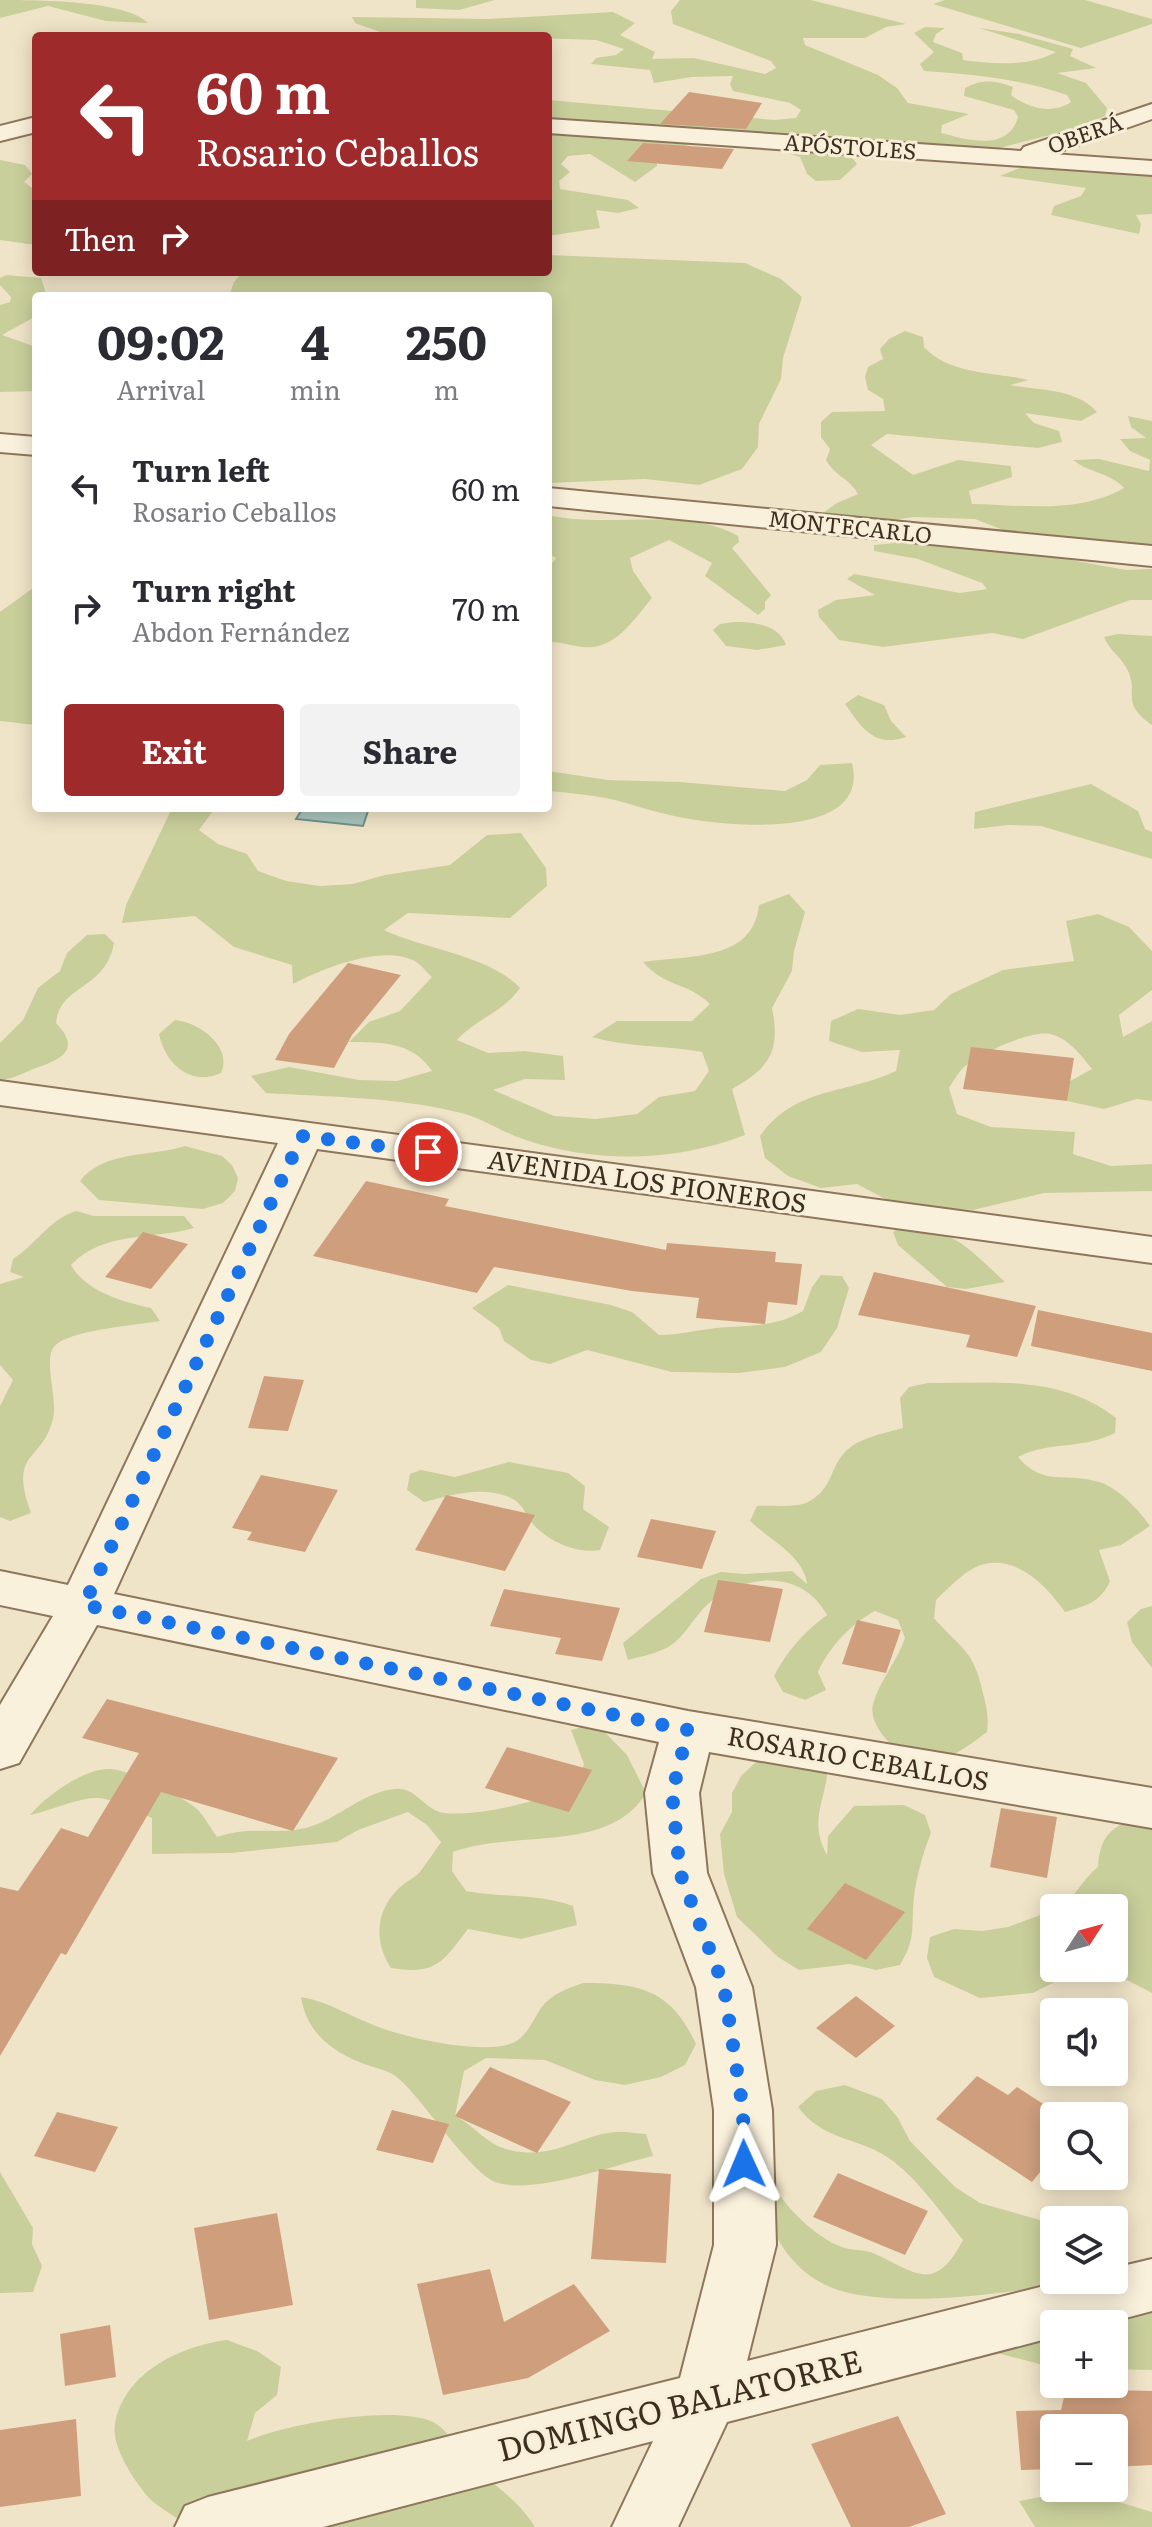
<!DOCTYPE html>
<html lang="en">
<head>
<meta charset="utf-8">
<style>
  :root { --surface:#fff; --page:#f2f2f3; --text:#2b2b33; --muted:#7c7c81; --accent:#9e2a2b }
  body { margin:0; font-family:Literata,serif; background:var(--page); color:var(--text); height:100vh; display:flex; flex-direction:column; font-size:30px; white-space:nowrap }
  * { box-sizing:border-box; margin:0 }
  p { font-size:26px; color:var(--muted) }
  .icon { flex:none; width:44px; height:44px; fill:none; stroke:currentColor; stroke-width:2; stroke-linecap:round; stroke-linejoin:round }
  .map { position:relative; flex:1; overflow:hidden }
  .side { position:absolute; left:32px; top:292px; width:520px; height:520px; display:flex; flex-direction:column; background:var(--surface); border-radius:8px; box-shadow:0 4px 20px #0003 }
  .side>* { flex:none }
  .top-card { position:absolute; left:32px; top:32px; width:520px; height:244px; border-radius:8px; box-shadow:0 4px 20px #0003; background:#9e2a2b; color:#fff; overflow:hidden }
  .needle { width:52px; rotate:54deg }
  .fabs { position:absolute; left:1040px; top:1894px; display:grid; gap:16px }
  .fabs a { display:grid; place-items:center; width:88px; height:88px; border-radius:8px; background:var(--surface); box-shadow:0 4px 20px #0003; font-size:40px }
  .pin { position:absolute; display:grid; place-items:center; width:68px; height:68px; color:#fff; margin:-34px; border:4px solid #fff; border-radius:50%; box-shadow:0 2px 8px #0007 }
  .me { position:absolute; width:88px; margin:-44px; rotate:359deg; stroke-linejoin:round; filter:drop-shadow(0 0 6px #0008) }
  .turn { display:flex; align-items:center; gap:28px; height:168px; padding:0 32px; font-size:36px }
  .turn .icon { width:104px; height:104px; stroke-width:2.5 }
  .turn b { display:block; font-size:56px; line-height:68px }
  .then { display:flex; align-items:center; height:76px; padding:0 32px; background:#0003; gap:16px; font-size:30px }
  .eta { display:flex; justify-content:space-evenly; align-items:center; height:136px; text-align:center }
  .eta b { font-size:48px; font-weight:700; line-height:56px }
  .action { display:flex; gap:16px; margin-top:auto; padding:16px 32px }
  .action a { flex:1; height:92px; border-radius:8px; background:var(--accent); color:#fff; font-size:32px; font-weight:700; line-height:92px; text-align:center }
  .action a+a { background:var(--page); color:var(--text) }
  ul { padding:0; list-style:none }
  li { display:flex; align-items:center; gap:24px; height:120px; padding:0 32px }
  li div { flex:1 }
  li b { display:block; font-size:30px }
  li em { font-style:normal }
  .map>svg:first-child { display:block }
  .green { fill:#c9cf9b }
  .water { fill:#a9c4bc; stroke:#6f938a; stroke-width:2 }
  .building { fill:#cf9f7d }
  .lines { fill:none; stroke-linecap:round; stroke-linejoin:round }
  .minor-casing { stroke:#8d765c; stroke-width:4 }
  .minor { fill:#faf1dc; fill-rule:evenodd }
  .route { stroke:#1a73e8; stroke-width:14; stroke-dasharray:0 25.2 }
  .labels { text-anchor:middle; stroke-width:6; stroke-linejoin:round; paint-order:stroke }
  .far-street-label { font-size:22px; fill:#3d2e20; stroke:#f7eed8 }
  .street-label { font-size:26px; fill:#3d2e20; stroke:#f7eed8 }
  .near-street-label { font-size:32px; fill:#3d2e20; stroke:#f7eed8 }
</style>
</head>
<body>
<div class="map">
<svg width="1152" height="2527" viewBox="0 0 1152 2527">
  <rect width="100%" height="100%" fill="#f0e4c8"/>
  <g class="green">
    <path d="M0 0C34 0 126 0 148 23L106 21 48 6 0 18Z"/>
    <path d="M416 0H495L459 10 416 8Z"/>
    <path d="M680 0H811L906 24 886 27 865 38H803L805 45 878 75 897 88 908 103 969 114 942 125 941 133C968 140 1008 152 1018 117L1014 110 964 96 965 88C982 79 995 80 1013 87L1011 95C1028 108 1052 115 1071 102L1067 95C1021 79 972 74 924 71L920 64 934 52 914 33 925 27 945 28 936 34 933 42 962 53 963 60C992 64 1030 67 1056 52L979 28 1019 34 1073 49 1070 56 1096 68 1057 73 1086 83 1107 108 1105 116 1078 128 988 151 807 135 548 123V100L774 120 796 118 801 110 790 103 733 91 730 84 733 76 692 77 654 83 650 70 591 64 596 58 616 55 624 49 596 40 383 33 355 23 352 17 488 19 613 12 635 23 620 35 655 52 652 59 694 58 765 74 776 68 771 61 673 24 671 11Z"/>
    <path d="M945 0H1085L1152 19V24L1081 48 933 4Z"/>
    <path d="M548 128 837 149 850 155 857 164 840 180 816 181 807 174 800 157C758 142 696 132 657 158V166L635 182 590 154 568 156 561 164 570 172 559 181 560 189 628 200 639 208 618 213 596 210 600 228 548 236Z"/>
    <path d="M0 160 25 165 32 174 24 182 36 191V245L0 240Z"/>
    <path d="M1029 164 1122 170 1152 177V214L1136 215 1141 224 1139 234 1051 215 1054 206 1081 196 1086 188 1000 176Z"/>
    <path d="M548 255 745 263 781 279 802 297 783 358 781 379 759 424 758 447 742 469 699 485 645 479 548 483V296H229L234 282 243 272H548Z"/>
    <path d="M6 275 41 278 46 294 36 296V316L2 335 36 347V391L0 392V305L10 302 11 297 0 285V278Z"/>
    <path d="M905 331 923 337 924 347C950 375 994 372 1029 380L1010 385C1040 391 1075 388 1097 412L1081 421 1025 413 1034 423 1059 431 1062 442 1038 448 887 434 871 445 913 475 958 460 1011 466 1012 477 969 491 972 504C1022 505 1079 514 1124 488 1111 473 1089 473 1073 460L1099 459 1149 471 1150 460 1130 451 1120 439 1146 438 1131 427 1128 416 1152 421V550L1026 539 975 519 914 517 887 521 823 513 837 503 858 494C850 479 835 476 826 460L830 449 821 437V422L832 412 885 411 883 399 868 390 865 377 868 367 883 359 880 349 889 339Z"/>
    <path d="M548 515C607 529 687 506 738 536L739 542 732 548 771 595 765 602V609L758 615 705 576 712 563 669 540 630 558 633 571 652 598C636 617 619 644 593 647 579 649 563 641 548 642V569L556 558 548 553Z"/>
    <path d="M917 541 1032 553 1126 570 1152 569V600H1130L1023 639 992 633 883 647 839 640 819 617 818 610 836 600 875 595 847 579 854 574 960 593 987 589 982 583 918 559 874 551V545Z"/>
    <path d="M36 586V725L0 721V612Z"/>
    <path d="M734 622C753 622 779 624 786 645L757 650 726 646 713 630 720 624Z"/>
    <path d="M1118 634 1152 636V725C1119 702 1140 693 1127 669 1121 657 1109 650 1104 637Z"/>
    <path d="M858 695 884 705 891 721 906 737C874 748 862 728 845 704Z"/>
    <path d="M852 763C872 843 719 826 674 816 654 812 634 805 615 800 593 795 570 793 548 791V771L608 780 680 782 785 791 807 780 820 765Z"/>
    <path d="M1091 784 1138 811 1145 829 1152 832V859L1041 826 1008 825 974 829 975 812Z"/>
    <path d="M172 808H215L199 830 218 844 247 854 258 871 286 881 320 886 353 884 385 875 450 865 487 835 521 833 546 868 547 886 510 918 408 913 384 930C426 950 489 955 520 988 504 1012 477 1018 457 1040L488 1053 525 1051 563 1056 565 1080 525 1079 493 1090 554 1116 596 1119 637 1114 659 1097 695 1091 709 1071 702 1052C665 1045 629 1048 592 1037L617 1021H692L710 1004C684 980 667 989 643 962 688 955 753 962 759 905L789 894 805 912 794 951 792 971 772 1008C781 1052 769 1068 732 1089L745 1135C675 1162 595 1164 523 1139 501 1132 483 1118 461 1113 399 1097 329 1097 266 1093L251 1076 289 1067 359 1080 397 1081 432 1071C413 1042 382 1042 349 1042L369 1022 400 1011 432 977C426 972 420 963 413 960 381 945 323 968 293 984L292 965 234 947 195 916 122 923 126 905Z"/>
    <path d="M1098 914 1129 927 1152 951V990L1119 1015 1123 1037 1152 1021V1101L1137 1099 1104 1109 1067 1101 1063 1085 1092 1069C1081 1055 1068 1038 1050 1034 1030 1030 978 1054 963 1068 958 1073 953 1082 949 1088L957 1114 991 1127 1075 1132 1073 1154 1111 1166 1152 1164V1191L1044 1193 973 1210 929 1207 887 1200 857 1184 821 1188 788 1176 765 1158 760 1136C796 1086 845 1095 896 1071L900 1050 862 1052 829 1041 831 1021 858 1009 900 1015 934 1010 951 994 1003 970 1074 961 1066 921Z"/>
    <path d="M105 934 114 943C105 991 60 984 56 1023 85 1053 55 1061 31 1070 19 1075 13 1079 0 1080V1043L23 1020 38 988 60 971 67 953 87 935Z"/>
    <path d="M175 1020C198 1022 233 1046 221 1073 191 1087 165 1064 159 1034Z"/>
    <path d="M185 1146 222 1156 232 1165 238 1178 235 1191 223 1203 203 1209 99 1200 80 1181C104 1150 151 1157 185 1146Z"/>
    <path d="M76 1211 94 1216H184L194 1228C152 1240 103 1231 71 1265 85 1291 123 1302 151 1308L160 1321C138 1325 67 1330 54 1347 43 1360 58 1398 53 1419 42 1463 8 1450 31 1513L10 1521 0 1517V1406L13 1380 0 1365V1284L24 1277 10 1272 13 1259C37 1244 48 1220 76 1211Z"/>
    <path d="M905 1223C960 1235 965 1245 1005 1282L966 1289 947 1287 898 1245 893 1232Z"/>
    <path d="M821 1275 842 1276 849 1288 837 1328 821 1352 785 1367 739 1373 672 1372 587 1350 550 1364 531 1360 504 1341 499 1328 472 1308 508 1285 611 1305 632 1312 659 1335C679 1335 697 1330 716 1328 748 1325 773 1328 803 1311L812 1287Z"/>
    <path d="M928 1383C994 1383 1062 1375 1116 1418L1115 1433C1081 1450 1048 1441 1018 1457 1043 1487 1066 1472 1099 1482 1119 1488 1139 1510 1150 1526L1121 1545 1099 1550 1110 1581C1101 1602 1086 1606 1065 1612 1047 1586 1016 1554 981 1565 965 1570 948 1589 936 1600L934 1618C959 1647 973 1649 982 1689 986 1706 989 1714 987 1732 971 1744 948 1762 927 1762 903 1761 867 1729 873 1704 880 1680 897 1661 905 1638L898 1620 875 1611C851 1624 829 1647 818 1672L826 1690 805 1700 783 1692 774 1676C788 1650 803 1633 827 1615 804 1573 754 1572 716 1598 698 1609 690 1630 674 1643 661 1653 643 1656 628 1660L623 1643 701 1579 721 1572 745 1574 792 1571 807 1584C804 1556 770 1540 750 1521L757 1506C772 1505 796 1508 808 1502 833 1489 829 1469 845 1452 858 1438 885 1433 903 1428L900 1398 909 1387Z"/>
    <path d="M509 1462 568 1473 585 1486 583 1509 609 1527 600 1550C577 1554 549 1542 533 1524 525 1514 523 1503 509 1497 479 1486 453 1495 424 1502L407 1490 410 1474 421 1470 455 1477Z"/>
    <path d="M1152 1606V1668L1132 1642 1127 1622 1141 1609Z"/>
    <path d="M596 1723 627 1755 646 1793C609 1855 512 1829 453 1852L452 1871 466 1891C503 1898 537 1893 573 1906L577 1925 521 1939 468 1929C442 1963 436 1975 391 1968 374 1942 375 1911 399 1888 405 1882 413 1879 419 1873 427 1863 434 1852 441 1842L427 1825 408 1812 358 1830 337 1842 231 1853 152 1854V1818C137 1812 120 1802 105 1799 84 1794 52 1811 30 1815 46 1796 84 1768 110 1769 127 1769 189 1799 199 1811 206 1819 211 1829 217 1837 254 1824 280 1837 312 1826 342 1816 363 1792 395 1789 414 1787 422 1805 437 1811 460 1821 559 1800 576 1780 580 1777 582 1768 584 1764L571 1730Z"/>
    <path d="M779 1753 828 1756C830 1797 806 1817 827 1855L828 1836 854 1806 904 1805 925 1815 931 1833C922 1855 914 1885 913 1909 912 1935 914 1941 900 1965L876 1970 850 1964 799 1970 778 1957 737 1917 724 1874 720 1834 732 1812V1793L741 1776 756 1762Z"/>
    <path d="M1152 1813V1993L1127 1980 1074 1972 1033 1993 980 1998 934 1977 927 1958 930 1937 954 1929 982 1931 1008 1927 1054 1910V1968H1114V1908H1058C1077 1897 1081 1880 1098 1867 1100 1828 1119 1824 1152 1813Z"/>
    <path d="M583 1983C641 1983 671 1990 696 2044L685 2065 661 2077 625 2085 595 2080 545 2060 486 2058 464 2071 455 2116C474 2125 485 2143 506 2149 551 2162 576 2136 615 2132 625 2131 636 2134 646 2134L653 2156C614 2165 536 2194 498 2183 472 2176 423 2099 398 2078 390 2071 379 2069 370 2066 335 2054 307 2035 301 1997 330 2002 349 2016 376 2026 406 2038 479 2054 510 2044 526 2039 533 2020 541 2008 551 1994 568 1988 583 1983Z"/>
    <path d="M845 2085 882 2099 898 2118 910 2141 955 2187 980 2203 1054 2224V2280H1077C1017 2293 886 2311 830 2287 806 2277 786 2257 775 2233 768 2216 773 2185 773 2166 774 2174 774 2184 777 2191 790 2212 819 2239 842 2247 852 2251 863 2249 873 2253 916 2272 934 2295 963 2240 941 2213 921 2183 893 2161 860 2136 825 2143 798 2107L816 2091Z"/>
    <path d="M0 2172 33 2228 32 2244 42 2266 33 2292 0 2293Z"/>
    <path d="M1087 2303 1152 2312V2370L1114 2369V2324H1054V2368L994 2352Z"/>
    <path d="M227 2340 257 2351 281 2367 277 2395 255 2413 247 2441C285 2424 395 2404 433 2422 447 2429 459 2450 471 2462 493 2486 518 2499 535 2527H187C176 2515 159 2509 148 2497 134 2480 111 2447 115 2424 124 2372 181 2346 227 2340Z"/>
    <path d="M1079 2490 1152 2512V2527H1035L1019 2501Z"/>
  </g>
  <path class="water" d="M303 808H369L363 826 296 819Z"/>
  <g class="building">
    <path d="M689 92 762 103 746 129 660 124Z"/>
    <path d="M643 143 734 149 722 169 627 161Z"/>
    <path d="M348 963 401 975 352 1035 334 1068 275 1060 289 1034Z"/>
    <path d="M971 1047 1074 1058 1067 1101 963 1089Z"/>
    <path d="M366 1181 449 1199 445 1206 666 1250 667 1243 776 1252 775 1262 802 1264 797 1305 768 1302 765 1324 696 1318 699 1298 632 1291 494 1267 477 1293 313 1256Z"/>
    <path d="M143 1232 188 1244 151 1289 105 1277Z"/>
    <path d="M874 1272 1036 1306 1017 1357 966 1347 970 1335 858 1315Z"/>
    <path d="M1038 1310 1152 1333V1371L1031 1346Z"/>
    <path d="M264 1376 304 1380 288 1431 248 1428Z"/>
    <path d="M261 1475 338 1490 305 1552 247 1540 252 1532 232 1528Z"/>
    <path d="M446 1495 535 1515 505 1571 415 1550Z"/>
    <path d="M651 1519 716 1531 702 1569 637 1557Z"/>
    <path d="M718 1580 783 1589 770 1642 704 1632Z"/>
    <path d="M504 1589 620 1608 602 1661 555 1654 561 1638 490 1626Z"/>
    <path d="M857 1620 901 1630 886 1673 842 1664Z"/>
    <path d="M107 1699 338 1758 293 1831 161 1792 66 1955 61 1953 0 2056V1887L18 1891 61 1828 88 1837 139 1753 82 1738Z"/>
    <path d="M507 1747 592 1770 569 1812 485 1788Z"/>
    <path d="M1001 1808 1057 1817 1047 1878 990 1867Z"/>
    <path d="M845 1883 905 1912 866 1960 807 1929Z"/>
    <path d="M856 1996 895 2026 856 2058 816 2028Z"/>
    <path d="M490 2067 571 2102 537 2153 455 2116Z"/>
    <path d="M977 2076 1008 2095 1017 2087 1054 2111V2155L1032 2182 936 2119Z"/>
    <path d="M392 2110 449 2124 433 2163 376 2150Z"/>
    <path d="M57 2112 118 2127 95 2172 34 2156Z"/>
    <path d="M599 2169 671 2174 666 2263 591 2259Z"/>
    <path d="M838 2173 928 2211 905 2255 813 2217Z"/>
    <path d="M277 2213 293 2305 209 2320 194 2228Z"/>
    <path d="M490 2269 504 2322 574 2284 610 2331 528 2378 443 2395 417 2284Z"/>
    <path d="M110 2325 116 2377 65 2386 60 2334Z"/>
    <path d="M1066 2389 1152 2391V2465L1114 2467V2428H1054V2469L1021 2470 1016 2411 1061 2410Z"/>
    <path d="M898 2416 946 2514 909 2527H851L811 2444Z"/>
    <path d="M76 2419 81 2496 0 2507V2430Z"/>
  </g>
  <g class="lines">
    <defs>
      <g id="minor">
        <path d="M1152 104V119L1052 154 1152 161V175L548 133V119L1021 151 1024 147Z"/>
        <path d="M36 117V132L0 141V126Z"/>
        <path d="M0 434 36 437V455L0 452Z"/>
        <path d="M548 488 1152 546V566L548 506Z"/>
        <path d="M0 1081 1152 1237V1263L317 1149 114 1594 688 1711 1152 1788V1828L709 1752 699 1793 707 1873 752 1987 772 2110 776 2245 747 2361 1068 2280H1114V2268L1152 2259V2311L1103 2324H1054V2337L727 2422 678 2527H612L653 2441 323 2527H175L185 2506 208 2497 680 2378 714 2245V2110L696 1987 653 1873 645 1793 659 1742 97 1625 19 1763 0 1769V1705L53 1616 0 1605V1571L68 1585 278 1143 0 1105Z"/>
      </g>
    </defs>
    <use href="#minor" class="minor-casing"/>
    <use href="#minor" class="minor"/>
  </g>
  <g class="lines">
    <path class="route" d="M428 1152 302 1136 84 1605 688 1730 672 1793 680 1873 724 1987 743 2110 744 2164"/>
  </g>
  <g class="labels">
    <g class="far-street-label">
      <text transform="translate(1085 134) rotate(-19)" y="8">OBERÁ</text>
      <text transform="translate(850 147) rotate(4)" y="8">APÓSTOLES</text>
      <text transform="translate(850 527) rotate(6)" y="8">MONTECARLO</text>
    </g>
    <g class="street-label">
      <text transform="translate(647 1182) rotate(8)" y="9">AVENIDA LOS PIONEROS</text>
      <text transform="translate(858 1759) rotate(10)" y="9">ROSARIO CEBALLOS</text>
    </g>
    <g class="near-street-label">
      <text transform="translate(680 2406) rotate(-14)" y="11">DOMINGO BALATORRE</text>
    </g>
  </g>
</svg>
<div class="fabs">
<a><svg class="needle" viewBox="-14 -14 28 28"><path d="M0-13l5 13h-10z" fill="#e53935"/><path d="M0 13l5-13h-10z" fill="#7c7c81"/></svg></a>
<a><svg class="icon" aria-label="sound" viewBox="0 0 24 24"><path d="M4 9h4l5-4v14l-5-4H4zM17 9q2 3 0 6"/></svg></a>
<a><svg class="icon" aria-label="search" viewBox="0 0 24 24"><circle cx="10" cy="10" r="6"/><path d="M15 15l6 6"/></svg></a>
<a><svg class="icon" aria-label="layers" viewBox="0 0 24 24"><path d="M12 4l9 5-9 5-9-5zM3 14l9 5 9-5"/></svg></a>
<a>+</a>
<a>−</a>
</div>
<div class="pin" style="left:428px;top:1152px;background:#d93025"><svg class="icon" aria-label="arrive" viewBox="0 0 24 24"><path d="M6 21V4h12l-3 4 3 4H6"/></svg></div>
<svg class="me" style="left:744px;top:2164px" viewBox="-20 -20 40 40"><path d="M0-17L14 15 0 8-14 15z" fill="#1a73e8" stroke="#fff" stroke-width="4"/></svg>
<div class="top-card">
<div class="turn"><svg class="icon" aria-label="left" viewBox="0 0 24 24"><path d="M17 20v-9H6M10 6l-5 5 5 5"/></svg><div><b>60 m</b>Rosario Ceballos</div></div>
<div class="then">Then<svg class="icon" aria-label="right" viewBox="0 0 24 24"><path d="M7 20v-9h11M14 6l5 5-5 5"/></svg></div>
</div>
<section class="side">
<div class="eta">
<div><b>09:02</b><p>Arrival</p></div>
<div><b>4</b><p>min</p></div>
<div><b>250</b><p>m</p></div>
</div>
<ul>
<li><svg class="icon" aria-label="left" viewBox="0 0 24 24"><path d="M17 20v-9H6M10 6l-5 5 5 5"/></svg><div><b>Turn left</b><p>Rosario Ceballos</p></div><em>60 m</em></li>
<li><svg class="icon" aria-label="right" viewBox="0 0 24 24"><path d="M7 20v-9h11M14 6l5 5-5 5"/></svg><div><b>Turn right</b><p>Abdon Fernández</p></div><em>70 m</em></li>
</ul>
<div class="action"><a>Exit</a><a>Share</a></div>
</section>
</div>
</body>
</html>
